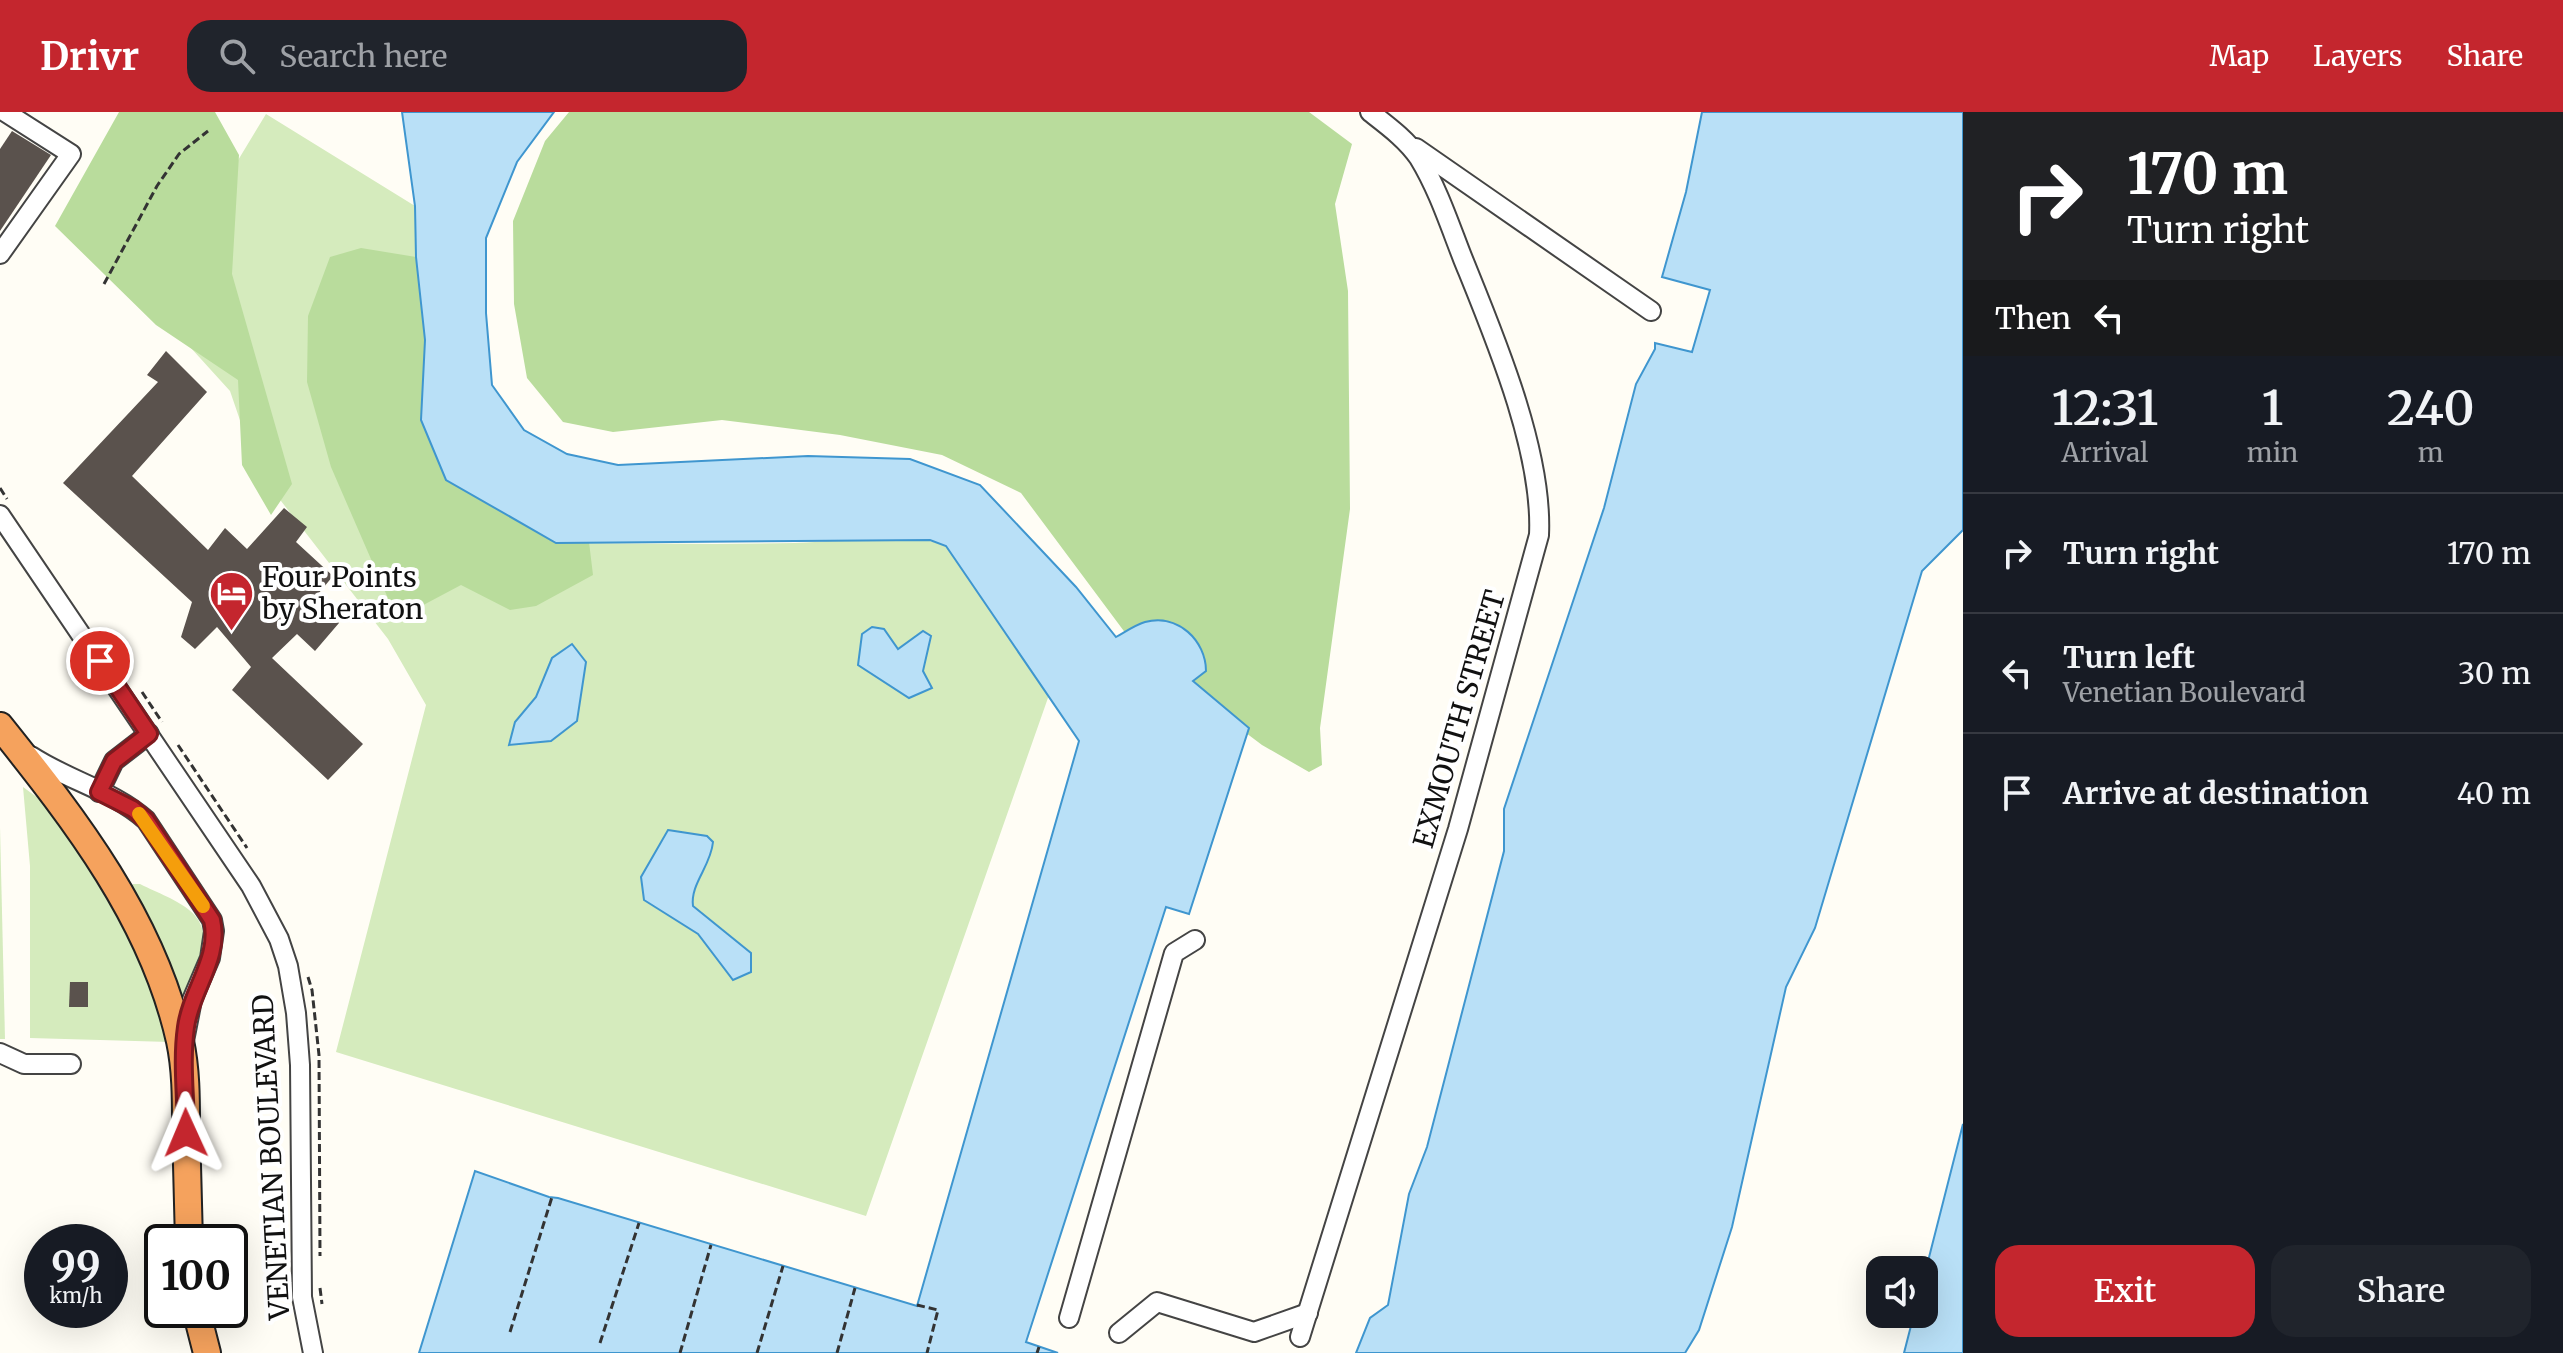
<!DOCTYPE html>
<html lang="en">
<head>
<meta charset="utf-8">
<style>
  :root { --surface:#171b24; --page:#20242c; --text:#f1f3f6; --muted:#9ea1a6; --line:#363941; --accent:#c4262e }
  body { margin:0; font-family:Merriweather,serif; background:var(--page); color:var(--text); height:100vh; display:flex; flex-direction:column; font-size:30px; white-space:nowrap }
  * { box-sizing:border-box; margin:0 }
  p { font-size:26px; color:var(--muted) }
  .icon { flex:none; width:44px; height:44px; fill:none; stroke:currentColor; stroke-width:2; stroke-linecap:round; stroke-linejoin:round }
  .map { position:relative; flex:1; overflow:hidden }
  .drawer { display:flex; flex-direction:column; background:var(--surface); width:600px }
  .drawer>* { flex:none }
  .hud { background:#202124; color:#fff; overflow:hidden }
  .buttons { position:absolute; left:1866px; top:1144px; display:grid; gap:16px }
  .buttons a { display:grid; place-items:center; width:72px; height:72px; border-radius:16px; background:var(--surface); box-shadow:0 8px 32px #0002; font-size:40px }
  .speed { position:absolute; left:24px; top:1112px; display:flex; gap:16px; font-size:40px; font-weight:700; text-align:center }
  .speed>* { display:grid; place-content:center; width:104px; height:104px; border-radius:50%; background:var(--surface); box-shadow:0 8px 32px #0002; line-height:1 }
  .speed small { font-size:20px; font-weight:400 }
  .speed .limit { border:4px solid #111; border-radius:12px; background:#fff; color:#111 }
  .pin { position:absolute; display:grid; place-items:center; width:68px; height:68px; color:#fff; margin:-34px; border:4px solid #fff; border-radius:50%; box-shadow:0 2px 8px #0007 }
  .me { position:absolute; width:88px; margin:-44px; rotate:359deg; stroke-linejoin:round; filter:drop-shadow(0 0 6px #0008) }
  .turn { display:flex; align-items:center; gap:28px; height:168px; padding:0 32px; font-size:36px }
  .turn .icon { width:104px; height:104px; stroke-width:2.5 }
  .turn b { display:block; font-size:56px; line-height:68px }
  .then { display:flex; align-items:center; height:76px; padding:0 32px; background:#0003; gap:16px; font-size:30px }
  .eta { display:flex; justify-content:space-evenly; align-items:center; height:136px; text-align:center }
  .eta b { font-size:48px; font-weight:600; line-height:56px }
  .action { display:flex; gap:16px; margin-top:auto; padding:16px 32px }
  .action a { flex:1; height:92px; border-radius:24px; background:var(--accent); color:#fff; font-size:32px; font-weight:600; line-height:92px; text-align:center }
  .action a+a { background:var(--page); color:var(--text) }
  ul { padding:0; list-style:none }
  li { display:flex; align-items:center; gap:24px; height:120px; padding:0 32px; border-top:2px solid var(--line) }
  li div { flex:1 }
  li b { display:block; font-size:30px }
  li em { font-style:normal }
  header { display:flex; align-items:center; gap:48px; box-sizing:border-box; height:112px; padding:0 40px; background:var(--accent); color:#fff }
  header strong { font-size:38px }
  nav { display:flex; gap:44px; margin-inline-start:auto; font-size:28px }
  .search { width:560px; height:72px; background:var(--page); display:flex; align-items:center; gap:20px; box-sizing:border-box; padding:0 28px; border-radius:24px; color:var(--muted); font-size:30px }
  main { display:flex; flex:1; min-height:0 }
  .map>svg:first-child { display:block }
  .green { fill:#d5ebbd }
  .forest { fill:#b9dc9c }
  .water { fill:#b9e0f7; stroke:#3f96cf; stroke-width:2 }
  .building { fill:#5a524d }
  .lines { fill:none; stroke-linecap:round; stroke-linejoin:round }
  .minor-casing { stroke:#444; stroke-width:22 }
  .highway-casing { stroke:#222; stroke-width:30 }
  .path { stroke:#333; stroke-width:3; stroke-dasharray:8 4; stroke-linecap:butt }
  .minor { stroke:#fff; stroke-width:18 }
  .highway { stroke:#f5a25d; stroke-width:26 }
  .route-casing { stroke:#7f191e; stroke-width:20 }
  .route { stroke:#c4262e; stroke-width:14 }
  .slow { stroke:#f59e0b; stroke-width:14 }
  .labels { text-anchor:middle; stroke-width:8; stroke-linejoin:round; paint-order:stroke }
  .poi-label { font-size:28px; fill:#111; stroke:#fff; text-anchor:start }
  .street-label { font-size:28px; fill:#111; stroke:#fff }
</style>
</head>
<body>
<header>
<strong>Drivr</strong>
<div class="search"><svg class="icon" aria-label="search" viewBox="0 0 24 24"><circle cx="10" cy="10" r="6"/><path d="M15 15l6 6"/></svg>Search here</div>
<nav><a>Map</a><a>Layers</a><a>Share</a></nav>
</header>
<main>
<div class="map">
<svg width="1963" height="1241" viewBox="0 0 1963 1241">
  <rect width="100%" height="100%" fill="#fffdf5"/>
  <g class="green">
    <path d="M266 2 415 94 425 228 421 308 556 431C636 431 716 433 795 431 846 430 897 416 946 434L1049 583 866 1104 336 940 426 593 388 527 257 358 230 279 151 192Z"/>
    <path d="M23 675 49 694 111 785 148 864 170 930 30 926V754Z"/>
    <path d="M0 715 5 927H0Z"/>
    <path d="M133 772H140C176 790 219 800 198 850 194 862 190 875 183 885H180L130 777Z"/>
  </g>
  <g class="forest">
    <path d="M119 0H215L239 43 232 162 292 372 271 403 242 353 238 268 156 213 55 114Z"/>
    <path d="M569 0H1309L1352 32 1335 92 1348 179 1350 397 1320 616 1322 653 1309 660 1262 633 1141 542 1021 381 942 343 840 323 722 308 613 320 563 310 527 266 514 192 513 109 545 29Z"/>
    <path d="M361 136 416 145 425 228 421 308 556 431 589 430 593 463 536 494 510 498 461 473 397 507 331 355 307 270 308 204 330 145Z"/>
  </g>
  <g class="water">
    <path d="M402 0H554L517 50 486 126V201L492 273 524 318 567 342 618 353 808 344 910 347 980 373 1076 475 1116 525C1125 520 1135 513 1145 510 1178 501 1206 529 1206 559L1193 569 1249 616 1189 802 1166 795 1026 1230 1058 1241H419L475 1059 549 1085 558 1086 917 1194 1079 629 946 434 930 428 556 431 446 368 421 308 425 228 416 145 415 94Z"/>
    <path d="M1702 0H1963V418L1922 459 1815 816 1786 875 1732 1115 1699 1218 1685 1241H1356L1370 1206 1388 1193 1409 1082 1427 1035 1504 739V697L1604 396 1636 272 1655 237V231L1692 240 1710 178 1662 165 1686 80Z"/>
    <path d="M872 515 884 517 898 537 923 519 931 524 923 559 932 576 909 586 858 553 862 522Z"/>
    <path d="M572 532 586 550 577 609 551 629 509 633 515 610 536 585 552 546Z"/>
    <path d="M668 718 707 724 713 730C711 754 690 772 693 794L751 841V860L733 868 698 822 644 788 641 765Z"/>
    <path d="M1963 1012V1241H1904L1914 1202H1924V1165Z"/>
  </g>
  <g class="building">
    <path d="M12 19 51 43 0 119V37Z"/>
    <path d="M166 239 207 280 132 364 208 438 225 416 247 437 284 396 307 415 296 430 333 464 314 487 339 511 315 539 297 522 272 546 363 632 328 668 232 578 251 555 217 515 195 537 181 525 192 490 63 371 158 270 147 263Z"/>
    <path d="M70 870H88V895H69Z"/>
  </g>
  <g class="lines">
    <defs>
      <g id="minor">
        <path d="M1416 36 1651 199"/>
        <path d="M0 142 71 42 5 0"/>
        <path d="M0 403 251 774 279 827 288 854 296 901 300 953 302 1185 313 1241"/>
        <path d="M31 644C67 668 114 679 146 708L212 808 214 819 210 846 192 888 184 929"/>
        <path d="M99 680 114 649 149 622"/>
        <path d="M0 941 24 952H71"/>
        <path d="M1069 1206 1174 841 1195 828"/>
        <path d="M1119 1221 1157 1190 1254 1220 1308 1201"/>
        <path d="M1300 1225 1458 717 1539 423C1543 339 1495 226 1463 147 1450 114 1438 77 1419 46 1407 28 1388 14 1370 0"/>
      </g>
      <g id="highway">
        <path d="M0 614C76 709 153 808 180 929 186 957 186 986 186 1014 187 1053 188 1091 189 1130"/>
        <path d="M196 1198 207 1241"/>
      </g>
    </defs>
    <use href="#minor" class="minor-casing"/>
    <use href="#highway" class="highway-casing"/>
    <g class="path">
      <path d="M104 172 157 74 179 42 208 19"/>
      <path d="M0 376 7 387"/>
      <path d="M142 580 162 610"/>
      <path d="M178 633 247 736"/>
      <path d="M308 865 312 878 319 943 320 1144"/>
      <path d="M320 1176 322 1192"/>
      <path d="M917 1193 938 1198 927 1241"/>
      <path d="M510 1220 552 1085"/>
      <path d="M600 1231 639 1111"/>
      <path d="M680 1241 711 1133"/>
      <path d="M757 1241 783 1154"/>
      <path d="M837 1241 855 1176"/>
      <path d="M1037 1241 1039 1235"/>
    </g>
    <use href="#minor" class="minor"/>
    <use href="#highway" class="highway"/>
  </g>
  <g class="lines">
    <defs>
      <path id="route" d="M100 549 149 622 114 649 99 680 133 697 146 708 212 808C221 846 191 878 186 915 181 950 186 986 186 1021"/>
    </defs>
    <use href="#route" class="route-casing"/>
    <use href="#route" class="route"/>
    <path class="slow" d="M139 702 203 794"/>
  </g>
  <defs>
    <symbol id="hotel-pin" viewBox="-11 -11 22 30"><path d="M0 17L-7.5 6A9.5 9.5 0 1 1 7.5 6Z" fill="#c4262e" stroke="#fff"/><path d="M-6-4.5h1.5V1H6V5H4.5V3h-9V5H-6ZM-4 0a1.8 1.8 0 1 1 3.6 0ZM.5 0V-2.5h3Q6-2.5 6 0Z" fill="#fff"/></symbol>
  </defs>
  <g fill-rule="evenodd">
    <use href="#hotel-pin" x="206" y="456" width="51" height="69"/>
  </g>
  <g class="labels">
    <g class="poi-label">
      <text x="262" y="475">Four Points<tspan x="262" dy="32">by Sheraton</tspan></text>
    </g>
    <g class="street-label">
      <text transform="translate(1459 607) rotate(-74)" y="10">EXMOUTH STREET</text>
      <text transform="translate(271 1045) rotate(-93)" y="10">VENETIAN BOULEVARD</text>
    </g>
  </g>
</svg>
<div class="buttons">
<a><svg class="icon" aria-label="sound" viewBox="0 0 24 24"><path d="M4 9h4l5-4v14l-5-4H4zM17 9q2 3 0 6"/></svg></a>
</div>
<div class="speed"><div>99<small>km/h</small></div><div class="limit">100</div></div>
<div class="pin" style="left:100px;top:549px;background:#d93025"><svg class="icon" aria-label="arrive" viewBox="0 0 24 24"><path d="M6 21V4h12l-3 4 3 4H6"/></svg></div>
<svg class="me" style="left:186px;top:1021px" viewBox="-20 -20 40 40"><path d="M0-17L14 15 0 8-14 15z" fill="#c4262e" stroke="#fff" stroke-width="4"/></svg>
</div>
<section class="drawer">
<div class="hud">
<div class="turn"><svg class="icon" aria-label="right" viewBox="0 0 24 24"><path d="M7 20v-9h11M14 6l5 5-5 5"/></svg><div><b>170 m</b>Turn right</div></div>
<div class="then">Then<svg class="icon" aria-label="left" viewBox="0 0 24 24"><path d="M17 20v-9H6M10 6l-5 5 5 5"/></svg></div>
</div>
<div class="eta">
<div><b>12:31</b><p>Arrival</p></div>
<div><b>1</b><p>min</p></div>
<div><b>240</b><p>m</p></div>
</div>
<ul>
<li><svg class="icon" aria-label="right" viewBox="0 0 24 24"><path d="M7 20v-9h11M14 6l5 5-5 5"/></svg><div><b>Turn right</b></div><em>170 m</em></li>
<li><svg class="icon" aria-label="left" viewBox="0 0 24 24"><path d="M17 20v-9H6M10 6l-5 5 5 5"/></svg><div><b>Turn left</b><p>Venetian Boulevard</p></div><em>30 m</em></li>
<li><svg class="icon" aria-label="arrive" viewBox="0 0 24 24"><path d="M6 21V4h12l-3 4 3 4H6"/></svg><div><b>Arrive at destination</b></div><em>40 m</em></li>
</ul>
<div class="action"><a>Exit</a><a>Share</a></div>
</section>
</main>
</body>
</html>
